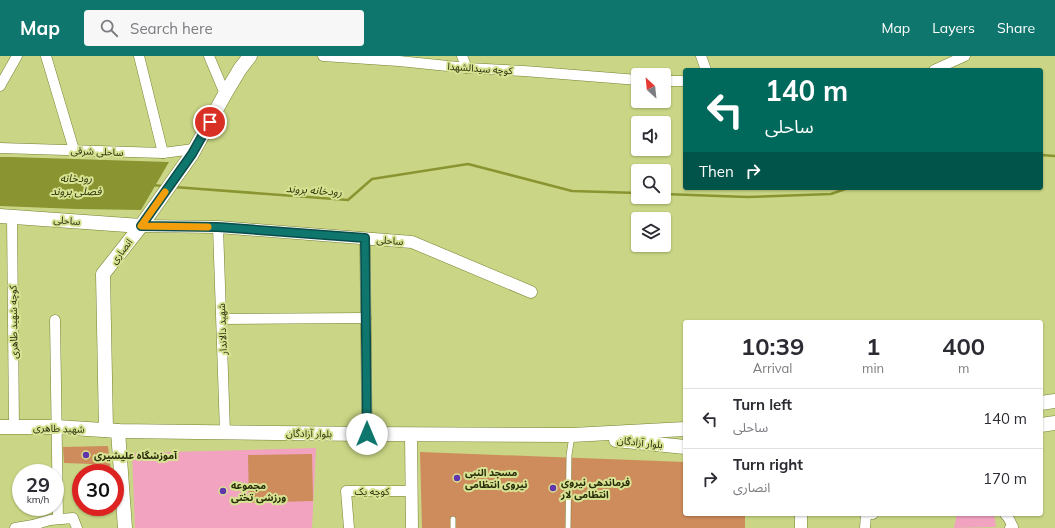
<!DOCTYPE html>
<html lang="en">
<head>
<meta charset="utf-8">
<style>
  :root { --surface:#fff; --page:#f7f7f7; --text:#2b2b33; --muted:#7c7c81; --line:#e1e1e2; --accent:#0f766e }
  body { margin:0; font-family:Mulish,"Noto Sans Arabic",sans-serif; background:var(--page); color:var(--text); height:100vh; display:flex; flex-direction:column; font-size:15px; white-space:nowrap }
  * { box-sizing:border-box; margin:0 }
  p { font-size:13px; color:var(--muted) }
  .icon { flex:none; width:22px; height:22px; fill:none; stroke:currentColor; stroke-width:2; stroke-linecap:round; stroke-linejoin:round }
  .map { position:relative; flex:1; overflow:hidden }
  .panel { position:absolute; left:683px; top:264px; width:360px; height:196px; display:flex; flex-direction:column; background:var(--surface); border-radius:4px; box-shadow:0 1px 3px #0004 }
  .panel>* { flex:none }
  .hud { position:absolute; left:683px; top:12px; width:360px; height:122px; border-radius:4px; box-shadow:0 1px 3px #0004; background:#00695c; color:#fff; overflow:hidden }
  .needle { width:26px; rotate:333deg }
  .buttons { position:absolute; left:631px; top:12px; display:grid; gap:8px }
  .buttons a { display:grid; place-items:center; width:40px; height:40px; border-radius:4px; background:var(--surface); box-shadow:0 1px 3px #0004; font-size:20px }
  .speed { position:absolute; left:12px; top:408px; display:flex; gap:8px; font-size:20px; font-weight:700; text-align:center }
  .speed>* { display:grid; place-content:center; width:52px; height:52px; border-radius:50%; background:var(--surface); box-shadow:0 1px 3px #0004; line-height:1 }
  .speed small { font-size:10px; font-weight:400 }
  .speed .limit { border:6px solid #d22; background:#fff; color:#111 }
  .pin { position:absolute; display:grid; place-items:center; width:34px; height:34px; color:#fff; margin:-17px; border:2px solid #fff; border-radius:50%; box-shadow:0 1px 4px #0007 }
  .me { position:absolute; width:44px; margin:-22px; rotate:0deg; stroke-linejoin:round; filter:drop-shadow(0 0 3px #0008) }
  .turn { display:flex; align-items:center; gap:14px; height:84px; padding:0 16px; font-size:18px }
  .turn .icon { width:52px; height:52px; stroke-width:2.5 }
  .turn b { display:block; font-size:28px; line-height:34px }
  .then { display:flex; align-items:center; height:38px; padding:0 16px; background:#0003; gap:8px; font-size:15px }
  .eta { display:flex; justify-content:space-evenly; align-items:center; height:68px; text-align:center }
  .eta b { font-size:24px; font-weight:700; line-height:28px }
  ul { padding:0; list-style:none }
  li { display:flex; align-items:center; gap:12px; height:60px; padding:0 16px; border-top:1px solid var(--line) }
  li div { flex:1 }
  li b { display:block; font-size:15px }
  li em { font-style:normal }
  header { display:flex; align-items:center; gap:24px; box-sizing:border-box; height:56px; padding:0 20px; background:var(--accent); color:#fff }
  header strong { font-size:19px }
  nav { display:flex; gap:22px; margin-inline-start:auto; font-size:14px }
  .search { width:280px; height:36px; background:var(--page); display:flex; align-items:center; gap:10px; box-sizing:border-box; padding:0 14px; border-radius:4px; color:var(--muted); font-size:15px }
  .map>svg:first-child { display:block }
  .green { fill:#f1a3c0 }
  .water { fill:#8a9531 }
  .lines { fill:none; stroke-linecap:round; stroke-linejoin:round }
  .stream { stroke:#8a9531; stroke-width:2.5 }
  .building { fill:#ce8b5b }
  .service-casing { stroke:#778131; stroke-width:6 }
  .minor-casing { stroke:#778131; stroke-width:11 }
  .tertiary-casing { stroke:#778131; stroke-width:13 }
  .secondary-casing { stroke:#778131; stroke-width:15 }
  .service { stroke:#fff; stroke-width:5 }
  .minor { stroke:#fff; stroke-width:10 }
  .tertiary { stroke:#fff; stroke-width:12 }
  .secondary { stroke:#fff; stroke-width:14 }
  .route-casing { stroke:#0a4d48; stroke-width:10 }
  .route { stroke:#0f766e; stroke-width:7 }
  .slow { stroke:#f59e0b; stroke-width:7 }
  .poi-dot { fill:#6235ad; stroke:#d7e392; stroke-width:1.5 }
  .labels { text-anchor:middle; stroke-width:4; stroke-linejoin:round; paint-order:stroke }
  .street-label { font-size:10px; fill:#282c0a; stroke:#d7e392 }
  .poi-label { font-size:10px; font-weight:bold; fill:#282c0a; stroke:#d7e392; text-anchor:start }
  .water-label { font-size:11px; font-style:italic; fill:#2e3309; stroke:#d7e392 }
</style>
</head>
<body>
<header>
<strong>Map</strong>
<div class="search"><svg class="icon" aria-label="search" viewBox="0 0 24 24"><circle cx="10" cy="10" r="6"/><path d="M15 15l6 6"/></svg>Search here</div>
<nav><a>Map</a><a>Layers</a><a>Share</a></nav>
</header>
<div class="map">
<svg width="1055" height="472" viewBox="0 0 1055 472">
  <rect width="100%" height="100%" fill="#cad685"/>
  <g class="green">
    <path d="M316 392 312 472H135L132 397Z"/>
    <path d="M957 458H994L996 471 954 472Z"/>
  </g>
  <path class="water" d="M0 101H11L169 106 141 154 77 153 0 150Z"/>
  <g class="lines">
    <g class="stream">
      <path d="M1041 99 1055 100"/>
      <path d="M152 129 163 130"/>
      <path d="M174 131 348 144 372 123 468 108 572 135 638 137"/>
      <path d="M664 138 747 141 831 138 848 132"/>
    </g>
  </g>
  <g class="building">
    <path d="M108 390 111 417H93L92 408 64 407 63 391Z"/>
    <path d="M420 396 685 406V458H745V472H422Z"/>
    <path d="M312 398 313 445 249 447 248 399Z"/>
  </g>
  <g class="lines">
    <defs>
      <g id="service">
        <path d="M453 472V463"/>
        <path d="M568 472 569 399 572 380"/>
      </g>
      <g id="minor">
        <path d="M46 0 74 94"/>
        <path d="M139 0 163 97"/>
        <path d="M209 0 225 38"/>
        <path d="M323 0 399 5 467 12 524 15 638 24"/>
        <path d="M462 0 467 12"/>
        <path d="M701 0 706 14"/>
        <path d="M934 14 965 0"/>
        <path d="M664 25H685"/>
        <path d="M0 30 17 0"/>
        <path d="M0 92 163 97 194 93"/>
        <path d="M12 160 14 371"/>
        <path d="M218 171 225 376"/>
        <path d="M365 182 367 378"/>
        <path d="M222 263 366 262"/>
        <path d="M55 264 58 463"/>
        <path d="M1005 458 1009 463 1013 471 1010 472"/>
        <path d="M15 472 33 469 50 464 73 462 77 472"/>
        <path d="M349 472 346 435H411"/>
        <path d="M865 472 866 458H873"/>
      </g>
      <g id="tertiary">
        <path d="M141 170 218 171 412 186 531 236"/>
        <path d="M411 378 412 472"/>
        <path d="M801 472V458"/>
      </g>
      <g id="secondary">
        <path d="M0 160 141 170"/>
        <path d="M1041 347 1055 345"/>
        <path d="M1041 369 1055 367"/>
        <path d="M0 371H57L118 375 367 378 572 379 685 373"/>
        <path d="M106 374 103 218 141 170 192 98 225 38 240 13 250 0"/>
        <path d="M118 375 125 472"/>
        <path d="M616 384 685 391"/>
      </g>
    </defs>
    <use href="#service" class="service-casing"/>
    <use href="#minor" class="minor-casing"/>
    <use href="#tertiary" class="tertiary-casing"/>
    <use href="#secondary" class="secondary-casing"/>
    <use href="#service" class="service"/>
    <use href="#minor" class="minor"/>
    <use href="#tertiary" class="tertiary"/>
    <use href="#secondary" class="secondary"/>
  </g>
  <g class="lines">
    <defs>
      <path id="route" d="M210 66 192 98 141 170 218 171 365 182 367 378"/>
    </defs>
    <use href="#route" class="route-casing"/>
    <use href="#route" class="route"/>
    <path class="slow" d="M165 136 141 170 208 171"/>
  </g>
  <g class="poi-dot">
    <circle cx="86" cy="399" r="4"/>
    <circle cx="457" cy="422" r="4"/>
    <circle cx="553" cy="432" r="4"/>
    <circle cx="223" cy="435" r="4"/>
  </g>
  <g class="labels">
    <g class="street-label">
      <text transform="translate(480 12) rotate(4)" y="4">کوچه سیدالشهدا</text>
      <text transform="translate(97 95) rotate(2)" y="4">ساحلی شرقی</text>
      <text transform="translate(67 164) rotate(5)" y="4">ساحلی</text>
      <text transform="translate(390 184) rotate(4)" y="4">ساحلی</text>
      <text transform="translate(121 195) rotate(-52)" y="4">انصاری</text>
      <text transform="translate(13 266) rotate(-91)" y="4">کوچه شهید طاهری</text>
      <text transform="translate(222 273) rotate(-92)" y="4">شهید دالاندار</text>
      <text transform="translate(59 372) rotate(2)" y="4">شهید طاهری</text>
      <text transform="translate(309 377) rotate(1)" y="4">بلوار آزادگان</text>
      <text transform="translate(640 386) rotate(6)" y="4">بلوار آزادگان</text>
      <text x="372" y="439">کوچه یک</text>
    </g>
    <g class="poi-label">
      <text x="94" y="403">آموزشگاه علیشیری</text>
      <text x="465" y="420">مسجد النبی<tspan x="465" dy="12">نیروی انتظامی</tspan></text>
      <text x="561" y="430">فرماندهی نیروی<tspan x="561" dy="12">انتظامی لار</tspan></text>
      <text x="231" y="433">مجموعه<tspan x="231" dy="12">ورزشی تختی</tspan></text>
    </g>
    <g class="water-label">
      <text x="76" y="126">رودخانه<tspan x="76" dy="13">فصلی بروند</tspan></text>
      <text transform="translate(314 134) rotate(4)" y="4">رودخانه بروند</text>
    </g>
  </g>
</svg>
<div class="buttons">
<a><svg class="needle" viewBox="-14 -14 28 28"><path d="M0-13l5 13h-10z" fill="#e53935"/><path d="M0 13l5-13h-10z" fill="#7c7c81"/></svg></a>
<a><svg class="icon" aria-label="sound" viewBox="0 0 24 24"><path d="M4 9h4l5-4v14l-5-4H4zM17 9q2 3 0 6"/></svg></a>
<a><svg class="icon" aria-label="search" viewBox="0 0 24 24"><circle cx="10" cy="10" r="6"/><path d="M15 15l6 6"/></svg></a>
<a><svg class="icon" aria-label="layers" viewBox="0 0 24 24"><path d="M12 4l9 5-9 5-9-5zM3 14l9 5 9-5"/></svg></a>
</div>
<div class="speed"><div>29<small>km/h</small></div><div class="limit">30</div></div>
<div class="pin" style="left:210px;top:66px;background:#d93025"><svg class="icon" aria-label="arrive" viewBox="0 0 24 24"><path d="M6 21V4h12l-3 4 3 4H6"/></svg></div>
<svg class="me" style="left:367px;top:378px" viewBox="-20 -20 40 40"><circle r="19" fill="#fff"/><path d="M0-13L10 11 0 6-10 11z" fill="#0f766e"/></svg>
<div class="hud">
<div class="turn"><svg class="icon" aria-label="left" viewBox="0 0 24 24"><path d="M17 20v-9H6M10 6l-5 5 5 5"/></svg><div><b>140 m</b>ساحلی</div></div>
<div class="then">Then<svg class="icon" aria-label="right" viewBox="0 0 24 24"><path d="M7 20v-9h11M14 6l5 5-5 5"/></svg></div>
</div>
<section class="panel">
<div class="eta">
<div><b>10:39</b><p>Arrival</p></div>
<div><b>1</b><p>min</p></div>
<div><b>400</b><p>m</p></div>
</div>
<ul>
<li><svg class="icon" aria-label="left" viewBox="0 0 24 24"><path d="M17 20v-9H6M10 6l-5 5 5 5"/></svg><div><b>Turn left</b><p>ساحلی</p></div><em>140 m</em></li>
<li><svg class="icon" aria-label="right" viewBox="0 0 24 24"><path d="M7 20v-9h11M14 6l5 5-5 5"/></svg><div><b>Turn right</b><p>انصاری</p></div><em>170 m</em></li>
</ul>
</section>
</div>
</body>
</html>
